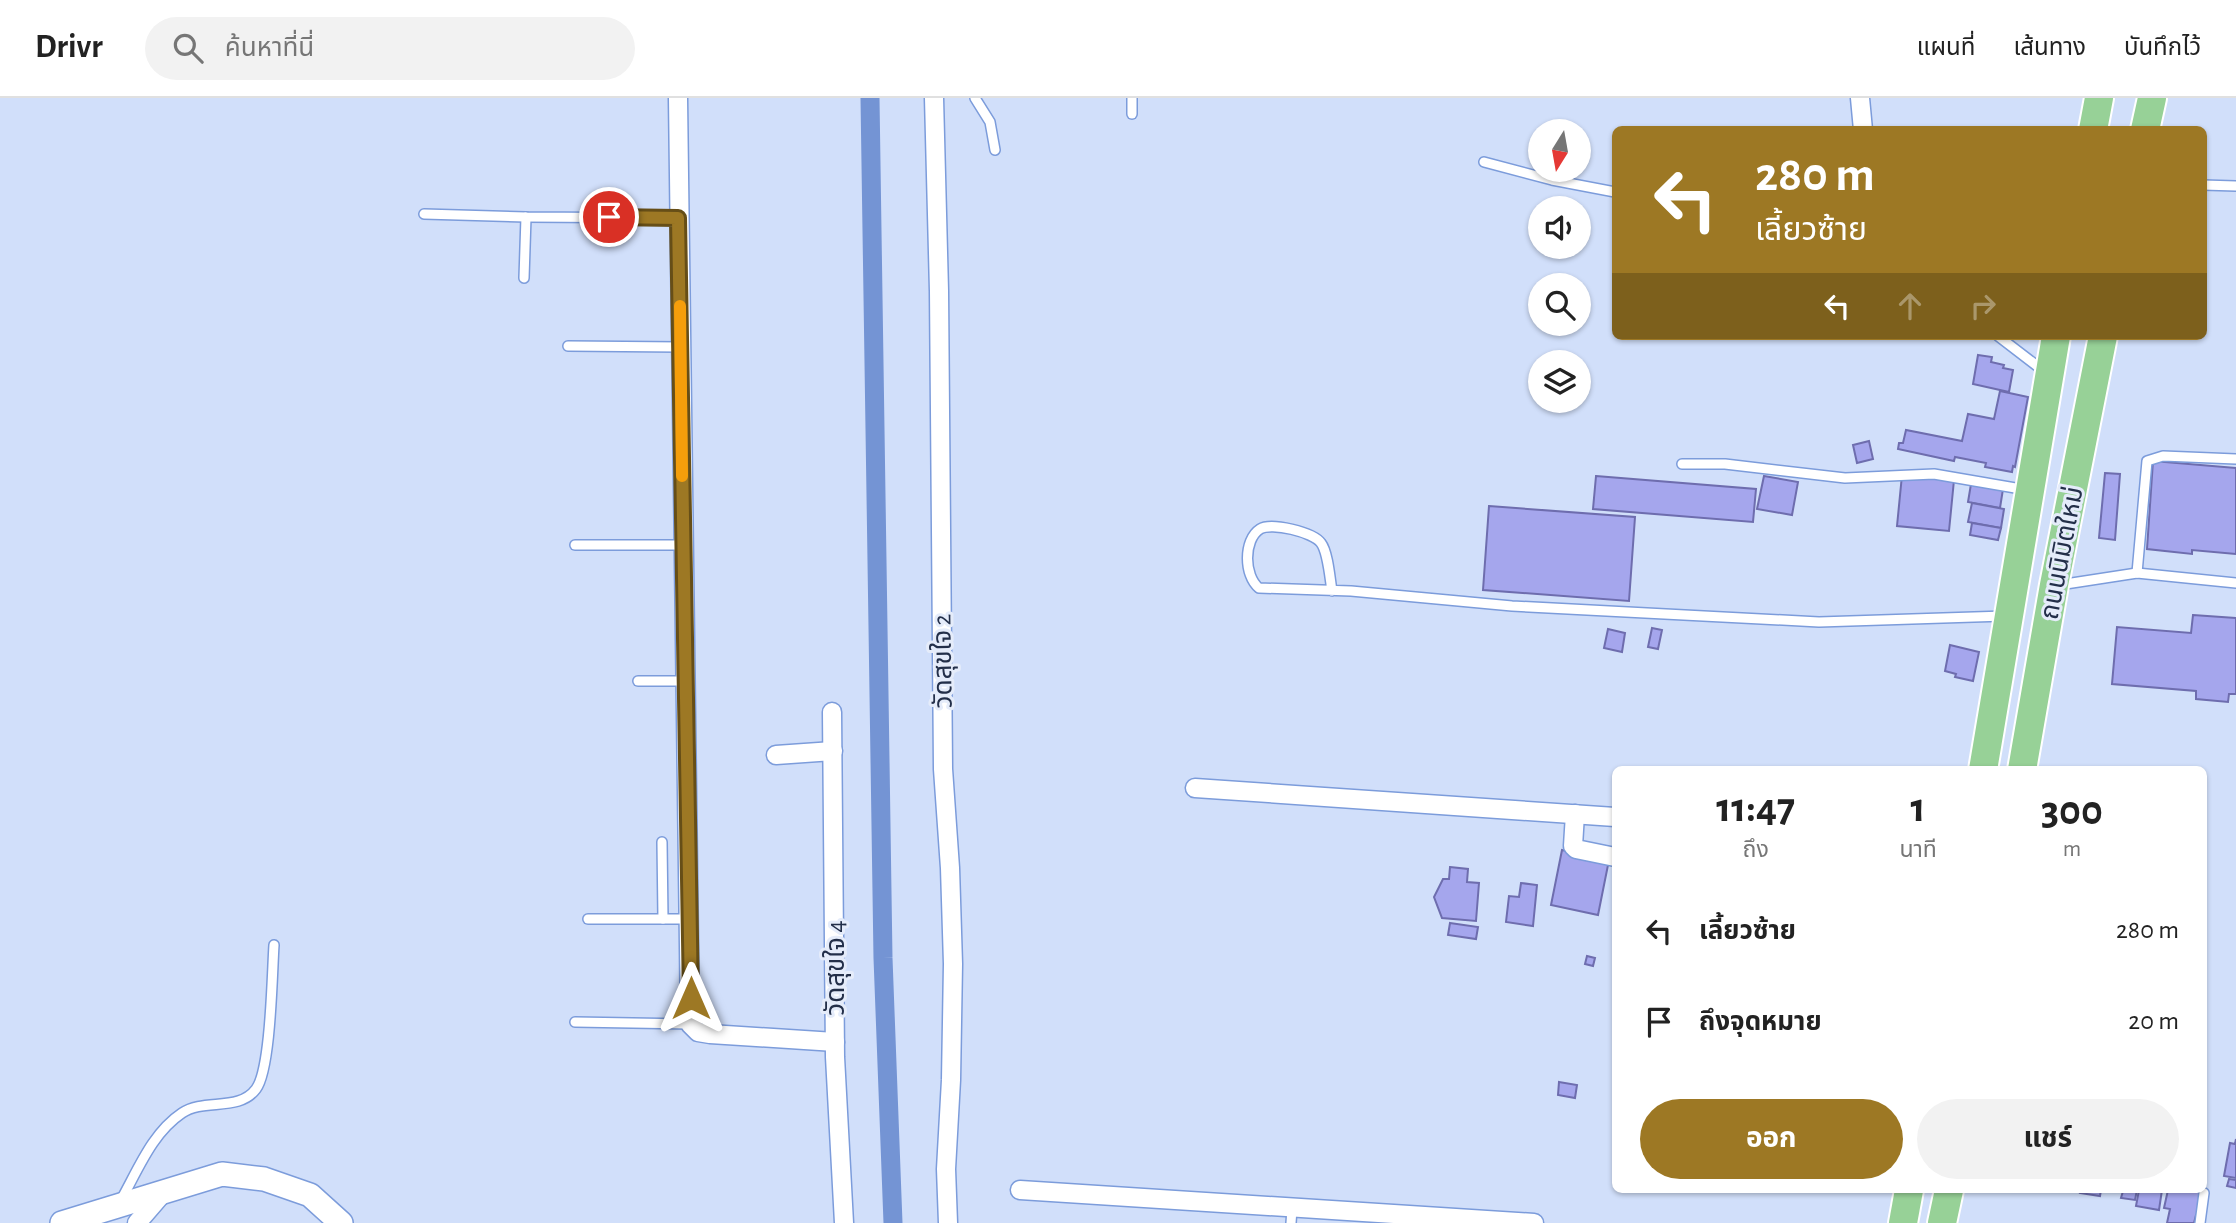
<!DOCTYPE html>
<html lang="th">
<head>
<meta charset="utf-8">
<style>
  :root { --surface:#fff; --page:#f2f2f2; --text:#222; --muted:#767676; --line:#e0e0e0; --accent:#9d7824 }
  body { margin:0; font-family:"Alegreya Sans","Noto Sans Thai",sans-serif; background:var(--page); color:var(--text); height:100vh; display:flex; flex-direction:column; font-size:26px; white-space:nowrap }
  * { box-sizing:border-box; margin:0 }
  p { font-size:23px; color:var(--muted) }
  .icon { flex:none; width:38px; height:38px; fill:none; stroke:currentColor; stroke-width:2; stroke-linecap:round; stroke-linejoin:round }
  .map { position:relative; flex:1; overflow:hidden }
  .details { position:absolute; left:1612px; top:668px; width:595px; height:427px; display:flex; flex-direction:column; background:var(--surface); border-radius:10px; box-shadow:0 2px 5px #0004 }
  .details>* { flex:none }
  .top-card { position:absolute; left:1612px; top:28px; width:595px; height:214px; border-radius:10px; box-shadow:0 2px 5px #0004; background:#9d7824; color:#fff; overflow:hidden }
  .needle { width:46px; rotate:191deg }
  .buttons { position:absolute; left:1528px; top:21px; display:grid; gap:14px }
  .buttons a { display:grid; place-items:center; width:63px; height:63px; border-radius:50%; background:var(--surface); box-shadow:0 2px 5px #0004; font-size:35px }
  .pin { position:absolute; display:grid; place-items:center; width:60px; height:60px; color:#fff; margin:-30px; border:4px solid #fff; border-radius:50%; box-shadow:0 2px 7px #0007 }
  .me { position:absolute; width:77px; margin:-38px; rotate:0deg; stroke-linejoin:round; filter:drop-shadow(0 0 5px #0008) }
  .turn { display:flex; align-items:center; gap:24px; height:147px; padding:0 28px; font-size:32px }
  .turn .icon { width:91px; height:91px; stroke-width:2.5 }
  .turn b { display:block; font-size:49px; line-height:60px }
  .lanes { display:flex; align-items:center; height:66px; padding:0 28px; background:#0003; justify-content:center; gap:35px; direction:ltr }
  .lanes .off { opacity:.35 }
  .eta { display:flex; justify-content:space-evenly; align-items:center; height:119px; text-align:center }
  .eta b { font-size:42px; font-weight:700; line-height:49px }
  .primary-button { display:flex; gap:14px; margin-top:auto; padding:14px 28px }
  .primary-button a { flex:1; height:80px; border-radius:42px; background:var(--accent); color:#fff; font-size:28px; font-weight:700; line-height:80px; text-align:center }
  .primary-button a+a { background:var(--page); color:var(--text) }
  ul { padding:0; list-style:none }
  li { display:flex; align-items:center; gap:21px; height:91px; padding:0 28px }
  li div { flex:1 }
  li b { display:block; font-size:26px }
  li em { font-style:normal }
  header { display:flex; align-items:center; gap:42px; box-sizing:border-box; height:98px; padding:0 35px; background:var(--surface); border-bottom:2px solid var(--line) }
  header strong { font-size:33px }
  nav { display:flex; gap:38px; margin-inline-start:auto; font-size:24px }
  .search { width:490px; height:63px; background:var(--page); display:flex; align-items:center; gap:18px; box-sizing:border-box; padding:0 24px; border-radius:38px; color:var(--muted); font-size:26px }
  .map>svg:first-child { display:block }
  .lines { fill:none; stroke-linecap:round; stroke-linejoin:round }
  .canal { stroke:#7494d4; stroke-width:19 }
  .building { fill:#a5a6ed; stroke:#6e6dae; stroke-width:2 }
  .service-casing { stroke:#7c9cdb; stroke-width:12 }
  .minor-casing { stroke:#7c9cdb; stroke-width:21 }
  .tertiary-casing { stroke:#7c9cdb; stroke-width:26 }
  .primary-casing { stroke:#fff; stroke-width:32 }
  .service { stroke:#fff; stroke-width:9 }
  .minor { stroke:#fff; stroke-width:18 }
  .tertiary { stroke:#fff; stroke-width:23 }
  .primary { stroke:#97d197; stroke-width:28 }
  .route-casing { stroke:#664e17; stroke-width:18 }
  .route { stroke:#9d7824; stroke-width:12 }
  .slow { stroke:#f59e0b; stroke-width:12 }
  .labels { text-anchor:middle; stroke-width:6; stroke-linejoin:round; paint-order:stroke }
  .street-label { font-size:26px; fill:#232f49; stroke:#e5ecfa }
</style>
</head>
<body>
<header>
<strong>Drivr</strong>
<div class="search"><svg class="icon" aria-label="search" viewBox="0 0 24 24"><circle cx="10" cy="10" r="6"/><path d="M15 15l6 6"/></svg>ค้นหาที่นี่</div>
<nav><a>แผนที่</a><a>เส้นทาง</a><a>บันทึกไว้</a></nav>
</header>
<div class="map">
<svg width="2236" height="1125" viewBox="0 0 2236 1125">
  <rect width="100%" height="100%" fill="#d1dffa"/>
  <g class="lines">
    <path class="canal" d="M870 0 883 860 893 1125"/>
  </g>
  <g class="building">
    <path d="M1978 257 1992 259 1991 264 2004 267 2003 270 2013 272 2009 294 1973 286Z"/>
    <path d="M2000 293 2028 299 2015 369 2013 368 2012 374 1985 369 1986 365 1955 359 1954 363 1898 351 1899 345H1903L1906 332 1962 343 1968 316 1994 321Z"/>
    <path d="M1869 343 1873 361 1857 365 1853 347Z"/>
    <path d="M2153 363 2236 370V456L2192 452V456L2147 451Z"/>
    <path d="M2105 375 2120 376 2115 442 2099 440Z"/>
    <path d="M1902 377 1954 382 1949 433 1897 428Z"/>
    <path d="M1596 378 1756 391 1753 424 1593 411Z"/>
    <path d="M1764 378 1798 384 1792 417 1757 411Z"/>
    <path d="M1971 386 2003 391 2000 410 1968 404Z"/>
    <path d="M1972 405 2004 411 2001 430 1968 424Z"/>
    <path d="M1489 408 1635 419 1629 503 1483 492Z"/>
    <path d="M1972 425 2001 430 1998 442 1970 437Z"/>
    <path d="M2193 517 2236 520V596H2229L2228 604 2196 601V593L2112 586 2117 529 2191 535Z"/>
    <path d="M1652 530 1662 532 1658 551 1648 549Z"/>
    <path d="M1608 531 1625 535 1622 554 1604 550Z"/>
    <path d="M1950 547 1979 554 1973 583 1955 579 1956 576 1945 573Z"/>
    <path d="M1562 752 1609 762 1598 817 1551 807Z"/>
    <path d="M1450 769 1468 771 1467 784 1479 785 1476 823 1442 820 1434 799 1443 781H1449Z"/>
    <path d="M1521 785 1537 787 1533 828 1506 824 1509 798 1519 799Z"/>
    <path d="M1450 825 1478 829 1476 841 1448 837Z"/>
    <path d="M1587 858 1595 860 1593 868 1585 866Z"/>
    <path d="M1559 984 1577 987 1575 1000 1558 997Z"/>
    <path d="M2236 1041V1080L2224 1078 2230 1045 2235 1046Z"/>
    <path d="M2229 1081 2236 1082V1090L2227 1088Z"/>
    <path d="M2203 1085H2205L2199 1118 2196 1117 2194 1125H2167L2170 1111 2164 1110 2168 1092H2203Z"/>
    <path d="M2081 1092H2101L2100 1098 2080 1095Z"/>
    <path d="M2116 1092H2137L2135 1102 2121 1100 2123 1093Z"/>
    <path d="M2139 1092H2162L2159 1112 2136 1108Z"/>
  </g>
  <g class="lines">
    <defs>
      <g id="service">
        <path d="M975 0 990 24 995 52"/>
        <path d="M1132 16V0"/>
        <path d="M1484 64 1552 82 1615 94"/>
        <path d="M2203 87 2236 88"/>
        <path d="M424 116 526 119 678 120"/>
        <path d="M524 180 526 119"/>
        <path d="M1998 238 2045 274"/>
        <path d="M568 248 680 249"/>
        <path d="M1682 366H1725L1845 380 1934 376 2027 392"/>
        <path d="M575 447H682"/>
        <path d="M2137 475 2147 363 2163 358 2236 361"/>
        <path d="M2059 487 2137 475 2236 485"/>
        <path d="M1332 493C1330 481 1328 454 1321 445 1313 434 1271 424 1260 431 1243 442 1244 478 1259 490L1351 493 1512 508 1819 524 2005 518"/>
        <path d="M638 583H685"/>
        <path d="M662 744 663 821"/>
        <path d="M588 821H690"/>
        <path d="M575 924 690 926"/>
        <path d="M121 1102C138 1072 152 1035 182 1015 204 1000 239 1014 256 991 271 971 272 876 274 847"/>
        <path d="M1291 1125 1292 1111"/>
        <path d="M2200 1125 2204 1095"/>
      </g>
      <g id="minor">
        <path d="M678 0 690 926 698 934 710 936 835 944"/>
        <path d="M934 0 939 193 943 671 950 770 953 866 951 982 946 1071 948 1125"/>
        <path d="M1860 0 1863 32"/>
        <path d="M832 614 835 959 844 1125"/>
        <path d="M776 657 833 653"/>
        <path d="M1195 690 1615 719"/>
        <path d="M1575 716 1573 748 1576 751 1615 759"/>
        <path d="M1020 1092 1534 1125"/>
        <path d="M137 1125 162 1096"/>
      </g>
      <path id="tertiary" d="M62 1125 222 1076 264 1081 310 1097 341 1125"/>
      <g id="primary">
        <path d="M2093 32 2099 0"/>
        <path d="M2145 32 2152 0"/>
        <path d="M1983 672 2056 238"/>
        <path d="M2022 672 2054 487 2103 238"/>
        <path d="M1903 1125 1909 1092"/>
        <path d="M1942 1125 1949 1092"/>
      </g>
    </defs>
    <use href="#service" class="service-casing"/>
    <use href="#minor" class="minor-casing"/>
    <use href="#tertiary" class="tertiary-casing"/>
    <use href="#primary" class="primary-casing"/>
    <use href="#service" class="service"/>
    <use href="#minor" class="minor"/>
    <use href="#tertiary" class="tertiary"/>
    <use href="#primary" class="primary"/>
  </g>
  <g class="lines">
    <defs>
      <path id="route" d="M609 119 678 120 691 900"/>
    </defs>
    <use href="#route" class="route-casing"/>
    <use href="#route" class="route"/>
    <path class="slow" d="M680 208 682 378"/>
  </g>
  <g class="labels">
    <g class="street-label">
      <text transform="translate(2061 455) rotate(-79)" y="9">ถนนนิมิตใหม่</text>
      <text transform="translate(942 563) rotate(-91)" y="9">วัดสุขใจ 2</text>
      <text transform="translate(835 870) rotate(-90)" y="9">วัดสุขใจ 4</text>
    </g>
  </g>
</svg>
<div class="buttons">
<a><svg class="needle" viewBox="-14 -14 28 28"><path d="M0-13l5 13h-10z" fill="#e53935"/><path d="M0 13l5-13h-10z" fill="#767676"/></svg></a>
<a><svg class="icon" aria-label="sound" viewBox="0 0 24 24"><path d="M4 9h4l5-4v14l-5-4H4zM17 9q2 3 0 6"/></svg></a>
<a><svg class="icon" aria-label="search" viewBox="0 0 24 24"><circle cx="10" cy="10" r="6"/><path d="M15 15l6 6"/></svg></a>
<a><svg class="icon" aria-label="layers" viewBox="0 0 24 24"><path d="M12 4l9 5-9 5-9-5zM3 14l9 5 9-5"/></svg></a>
</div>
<div class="pin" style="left:609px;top:119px;background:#d93025"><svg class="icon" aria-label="arrive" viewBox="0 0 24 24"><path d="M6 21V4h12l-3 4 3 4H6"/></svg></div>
<svg class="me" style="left:691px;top:900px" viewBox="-20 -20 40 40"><path d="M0-17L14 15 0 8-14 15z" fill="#9d7824" stroke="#fff" stroke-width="4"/></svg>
<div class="top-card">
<div class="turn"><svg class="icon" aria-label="left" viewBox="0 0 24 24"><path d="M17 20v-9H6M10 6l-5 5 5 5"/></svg><div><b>280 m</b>เลี้ยวซ้าย</div></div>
<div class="lanes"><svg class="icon" aria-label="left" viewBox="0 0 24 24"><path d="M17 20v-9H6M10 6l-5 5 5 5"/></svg><svg class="icon off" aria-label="ahead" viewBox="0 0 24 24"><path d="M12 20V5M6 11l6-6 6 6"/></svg><svg class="icon off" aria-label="right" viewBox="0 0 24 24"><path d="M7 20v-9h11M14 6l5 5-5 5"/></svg></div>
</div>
<section class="details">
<div class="eta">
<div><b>11:47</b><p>ถึง</p></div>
<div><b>1</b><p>นาที</p></div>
<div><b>300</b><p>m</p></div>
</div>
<ul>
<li><svg class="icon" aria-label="left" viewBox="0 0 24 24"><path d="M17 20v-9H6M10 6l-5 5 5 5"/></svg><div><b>เลี้ยวซ้าย</b></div><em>280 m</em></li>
<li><svg class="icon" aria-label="arrive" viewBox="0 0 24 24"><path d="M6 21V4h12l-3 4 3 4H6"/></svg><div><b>ถึงจุดหมาย</b></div><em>20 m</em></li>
</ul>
<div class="primary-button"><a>ออก</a><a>แชร์</a></div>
</section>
</div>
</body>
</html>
